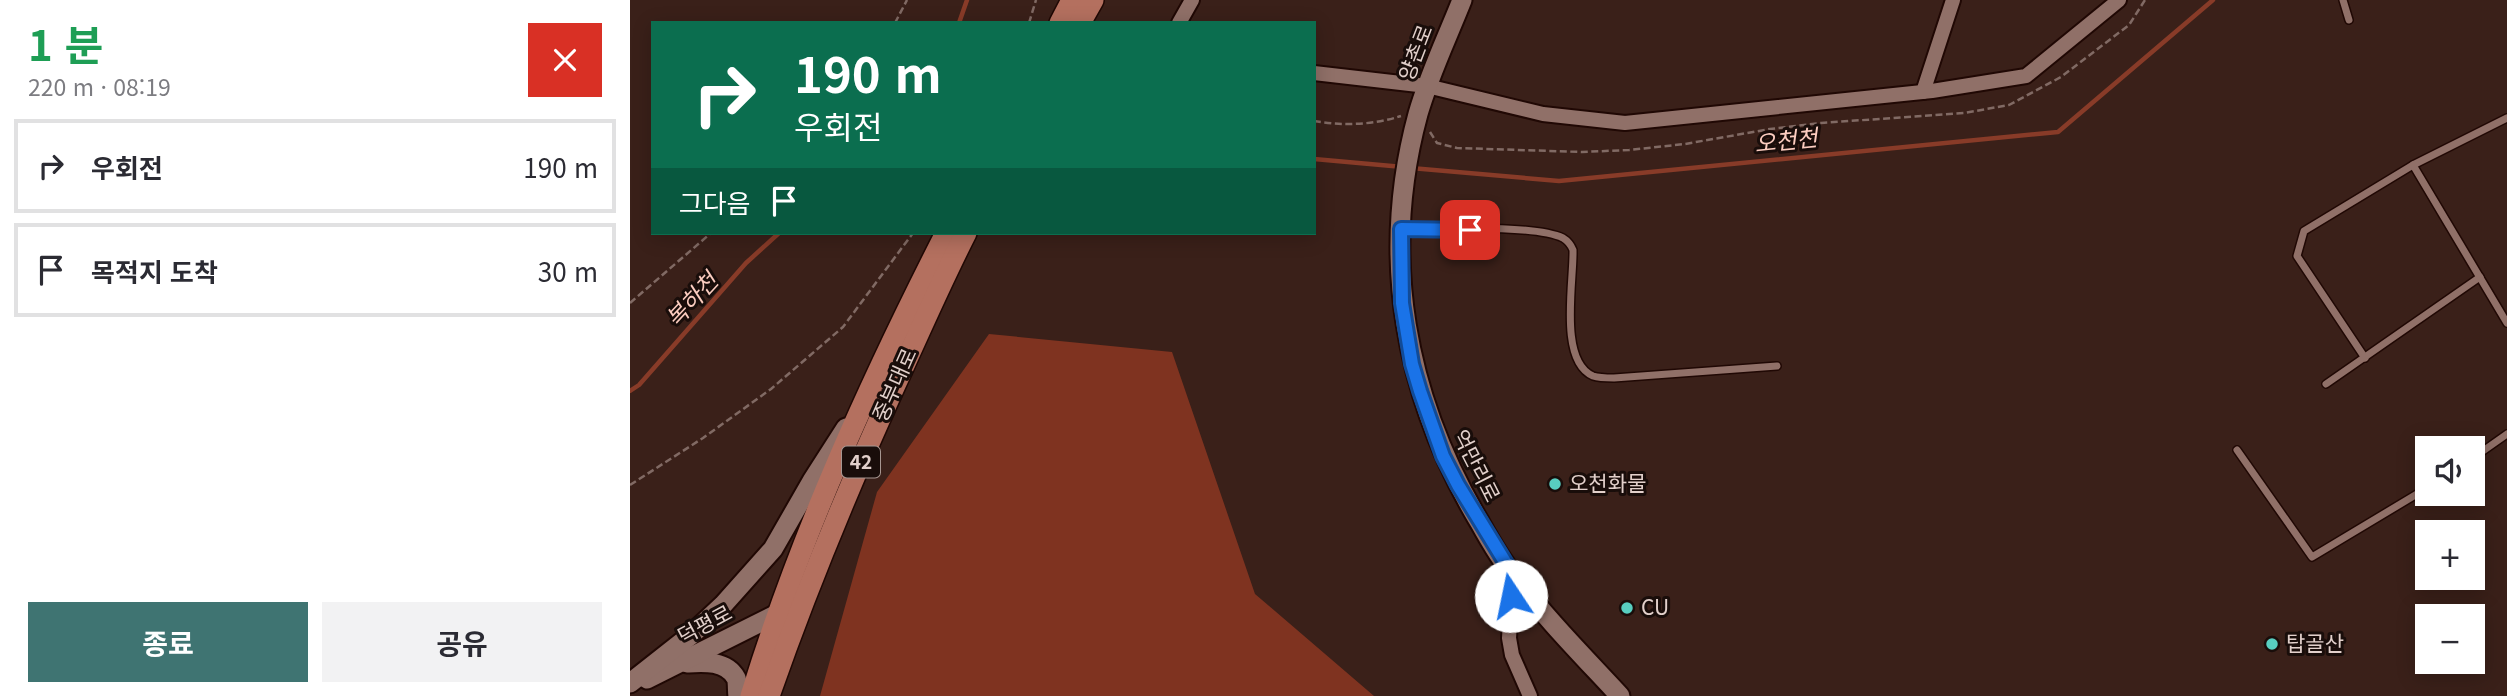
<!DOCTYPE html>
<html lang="ko">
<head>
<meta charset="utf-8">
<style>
  :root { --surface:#fff; --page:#f2f2f3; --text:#2b2b33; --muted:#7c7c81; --line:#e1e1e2; --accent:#3f7472 }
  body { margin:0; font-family:Georgia,"Noto Sans KR",serif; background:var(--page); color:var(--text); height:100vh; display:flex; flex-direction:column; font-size:26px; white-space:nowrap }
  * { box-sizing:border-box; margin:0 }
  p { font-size:23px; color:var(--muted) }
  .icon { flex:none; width:38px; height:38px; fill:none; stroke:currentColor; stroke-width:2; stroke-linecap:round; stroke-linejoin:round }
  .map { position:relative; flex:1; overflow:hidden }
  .panel { display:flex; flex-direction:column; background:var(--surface); width:630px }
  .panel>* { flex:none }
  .banner { position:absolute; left:21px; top:21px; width:665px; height:214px; border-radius:0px; box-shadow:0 4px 18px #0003; background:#0b6e4f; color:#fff; overflow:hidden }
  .controls { position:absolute; left:1785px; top:436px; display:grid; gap:14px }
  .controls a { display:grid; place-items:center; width:70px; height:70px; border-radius:0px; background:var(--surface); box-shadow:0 4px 18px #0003; font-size:35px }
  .pin { position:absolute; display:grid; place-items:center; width:60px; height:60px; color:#fff; margin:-30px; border-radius:14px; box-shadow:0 4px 10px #0006 }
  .me { position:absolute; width:77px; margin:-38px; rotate:349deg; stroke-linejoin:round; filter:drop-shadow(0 0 5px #0008) }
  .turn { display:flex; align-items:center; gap:24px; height:147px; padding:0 28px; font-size:32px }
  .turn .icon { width:91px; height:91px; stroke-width:2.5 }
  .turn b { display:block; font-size:49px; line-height:60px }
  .then { display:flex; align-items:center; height:66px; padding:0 28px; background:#0003; gap:14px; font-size:26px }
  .round { display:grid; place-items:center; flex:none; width:74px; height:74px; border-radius:0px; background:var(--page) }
  .head { display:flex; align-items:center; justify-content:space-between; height:119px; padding:0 28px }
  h1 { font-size:42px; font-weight:700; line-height:52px; color:#1e9e55 }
  .action { display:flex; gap:14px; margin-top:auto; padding:14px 28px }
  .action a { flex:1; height:80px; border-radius:0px; background:var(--accent); color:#fff; font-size:28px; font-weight:700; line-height:80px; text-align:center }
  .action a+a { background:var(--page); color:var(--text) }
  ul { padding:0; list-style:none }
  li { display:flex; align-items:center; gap:21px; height:94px; margin:0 14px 10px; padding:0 14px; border:4px solid var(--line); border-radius:0px }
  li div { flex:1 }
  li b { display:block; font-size:26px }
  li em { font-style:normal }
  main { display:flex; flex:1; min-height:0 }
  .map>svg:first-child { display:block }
  .forest { fill:#7f3320 }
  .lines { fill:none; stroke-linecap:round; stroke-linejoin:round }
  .stream { stroke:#883b28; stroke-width:4.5 }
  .lane-casing { stroke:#200804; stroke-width:10 }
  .street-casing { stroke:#200804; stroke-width:18 }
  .secondary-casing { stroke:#200804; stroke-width:23 }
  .primary-casing { stroke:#200804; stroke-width:24 }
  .path { stroke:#816a64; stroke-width:2.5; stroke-dasharray:7 3.5; stroke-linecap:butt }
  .lane { stroke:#907068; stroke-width:7 }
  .street { stroke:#907068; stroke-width:14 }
  .secondary { stroke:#907068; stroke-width:19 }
  .primary { stroke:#b4705f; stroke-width:21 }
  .route-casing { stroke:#114b97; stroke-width:18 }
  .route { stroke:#1a73e8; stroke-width:12 }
  .poi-dot { fill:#58cec0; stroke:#190d0a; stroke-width:2.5 }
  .labels { text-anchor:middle; stroke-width:6; stroke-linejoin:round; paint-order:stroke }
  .shield { fill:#190d0a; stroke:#a69691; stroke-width:2 }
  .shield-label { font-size:19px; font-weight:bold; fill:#e2d0cb }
  .street-label { font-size:21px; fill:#e2d0cb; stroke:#190d0a }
  .poi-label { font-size:21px; fill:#e2d0cb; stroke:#190d0a; text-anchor:start }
  .water-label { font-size:23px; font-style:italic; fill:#fccdc0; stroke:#190d0a }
</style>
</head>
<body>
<main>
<section class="panel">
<div class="head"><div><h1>1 분</h1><p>220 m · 08:19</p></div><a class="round" style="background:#d93025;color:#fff"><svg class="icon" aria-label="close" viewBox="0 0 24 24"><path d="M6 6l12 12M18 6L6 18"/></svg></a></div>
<ul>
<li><svg class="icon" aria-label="right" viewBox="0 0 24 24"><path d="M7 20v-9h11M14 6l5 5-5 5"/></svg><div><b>우회전</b></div><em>190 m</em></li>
<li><svg class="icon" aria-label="arrive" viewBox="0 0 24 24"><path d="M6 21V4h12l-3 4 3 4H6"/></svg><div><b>목적지 도착</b></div><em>30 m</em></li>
</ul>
<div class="action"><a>종료</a><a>공유</a></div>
</section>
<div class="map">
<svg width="1877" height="696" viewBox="0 0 1877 696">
  <rect width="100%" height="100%" fill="#3a2019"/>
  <path class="forest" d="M359 334 542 352 625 594 744 696H190L247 492Z"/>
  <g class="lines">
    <g class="stream">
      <path d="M329 23 337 0"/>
      <path d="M684 159 773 167"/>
      <path d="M781 168 929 181 1428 132 1583 0"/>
      <path d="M0 391 9 385 116 263 149 233"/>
    </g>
    <defs>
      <g id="lane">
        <path d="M1713 0 1719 20"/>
        <path d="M1783 165 1877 323"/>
        <path d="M771 229C808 229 903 224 933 238 938 241 941 245 943 250 944 280 928 361 963 376 969 378 978 378 984 378L1147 366"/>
        <path d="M1735 358 1667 256 1674 231 1783 165 1877 118"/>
        <path d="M1696 384 1850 277"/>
        <path d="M1607 450 1682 557 1797 488"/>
        <path d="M1843 458 1877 434"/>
      </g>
      <g id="street">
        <path d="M549 23 562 0"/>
        <path d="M684 73 797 86 913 114 995 123 1302 91 1396 76 1489 0"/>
        <path d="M1293 92 1323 0"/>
        <path d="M883 575 879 638 882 655 900 696"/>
      </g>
      <g id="secondary">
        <path d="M832 0C817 38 799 75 788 114 749 257 775 397 850 523 860 541 871 560 884 576 916 619 954 657 990 696"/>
        <path d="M57 663C73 662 96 660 106 678 108 682 107 691 108 696"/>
        <path d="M17 679 159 608"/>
        <path d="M0 683 61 635 93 605 143 549 182 481 216 428"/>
      </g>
      <g id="primary">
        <path d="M430 23 442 0"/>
        <path d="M450 23 463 0"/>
        <path d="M121 696C170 536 240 382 316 233"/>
        <path d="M139 696C176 590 219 486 266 383 289 333 311 282 336 233"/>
      </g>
    </defs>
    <use href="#lane" class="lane-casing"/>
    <use href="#street" class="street-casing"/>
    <use href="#secondary" class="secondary-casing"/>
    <use href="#primary" class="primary-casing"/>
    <g class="path">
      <path d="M265 23 277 0"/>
      <path d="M399 23 406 0"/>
      <path d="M684 121C712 126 744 125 771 116"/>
      <path d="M800 132 807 143 827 148 952 152 999 150 1055 144 1140 129 1191 123 1334 113 1379 105 1431 77 1499 25 1515 0"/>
      <path d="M0 303 81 233"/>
      <path d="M0 485 73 438 141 389 213 327 283 233"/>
    </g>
    <use href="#lane" class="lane"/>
    <use href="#street" class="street"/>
    <use href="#secondary" class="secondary"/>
    <use href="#primary" class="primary"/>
  </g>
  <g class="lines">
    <defs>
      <path id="route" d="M840 230 771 229 772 303 782 364 790 391 813 456 828 485 883 575 881 596"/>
    </defs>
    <use href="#route" class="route-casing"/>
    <use href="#route" class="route"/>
  </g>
  <g class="poi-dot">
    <circle cx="925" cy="484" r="7"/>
    <circle cx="997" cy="608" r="7"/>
    <circle cx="1642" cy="644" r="7"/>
  </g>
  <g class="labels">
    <rect class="shield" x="212" y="446.5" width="38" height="31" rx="5"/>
    <g class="shield-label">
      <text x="231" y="469">42</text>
    </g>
    <g class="street-label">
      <text transform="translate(786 53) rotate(-69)" y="7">양촌로</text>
      <text transform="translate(265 385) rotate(-66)" y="7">중부대로</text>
      <text transform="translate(846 466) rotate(63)" y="7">억만리로</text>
      <text transform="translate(75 625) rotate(-28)" y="7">덕평로</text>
    </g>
    <g class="poi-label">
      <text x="939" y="491">오천화물</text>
      <text x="1011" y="615">CU</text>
      <text x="1656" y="651">탑골산</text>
    </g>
    <g class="water-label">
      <text transform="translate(1156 141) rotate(-6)" y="8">오천천</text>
      <text transform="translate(62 300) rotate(-47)" y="8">복하천</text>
    </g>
  </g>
</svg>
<div class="controls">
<a><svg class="icon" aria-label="sound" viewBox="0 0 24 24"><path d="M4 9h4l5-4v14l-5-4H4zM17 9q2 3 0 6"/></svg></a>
<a>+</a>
<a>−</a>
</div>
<div class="pin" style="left:840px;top:230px;background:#d93025"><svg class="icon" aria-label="arrive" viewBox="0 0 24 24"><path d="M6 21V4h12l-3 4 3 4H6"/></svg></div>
<svg class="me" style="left:881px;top:596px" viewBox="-20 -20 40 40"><circle r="19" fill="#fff"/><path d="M0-13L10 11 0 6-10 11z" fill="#1a73e8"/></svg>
<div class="banner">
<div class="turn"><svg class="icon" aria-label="right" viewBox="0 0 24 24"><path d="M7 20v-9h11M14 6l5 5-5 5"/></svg><div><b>190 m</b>우회전</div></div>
<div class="then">그다음<svg class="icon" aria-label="arrive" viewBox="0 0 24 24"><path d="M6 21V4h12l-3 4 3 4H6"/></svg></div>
</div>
</div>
</main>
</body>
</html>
